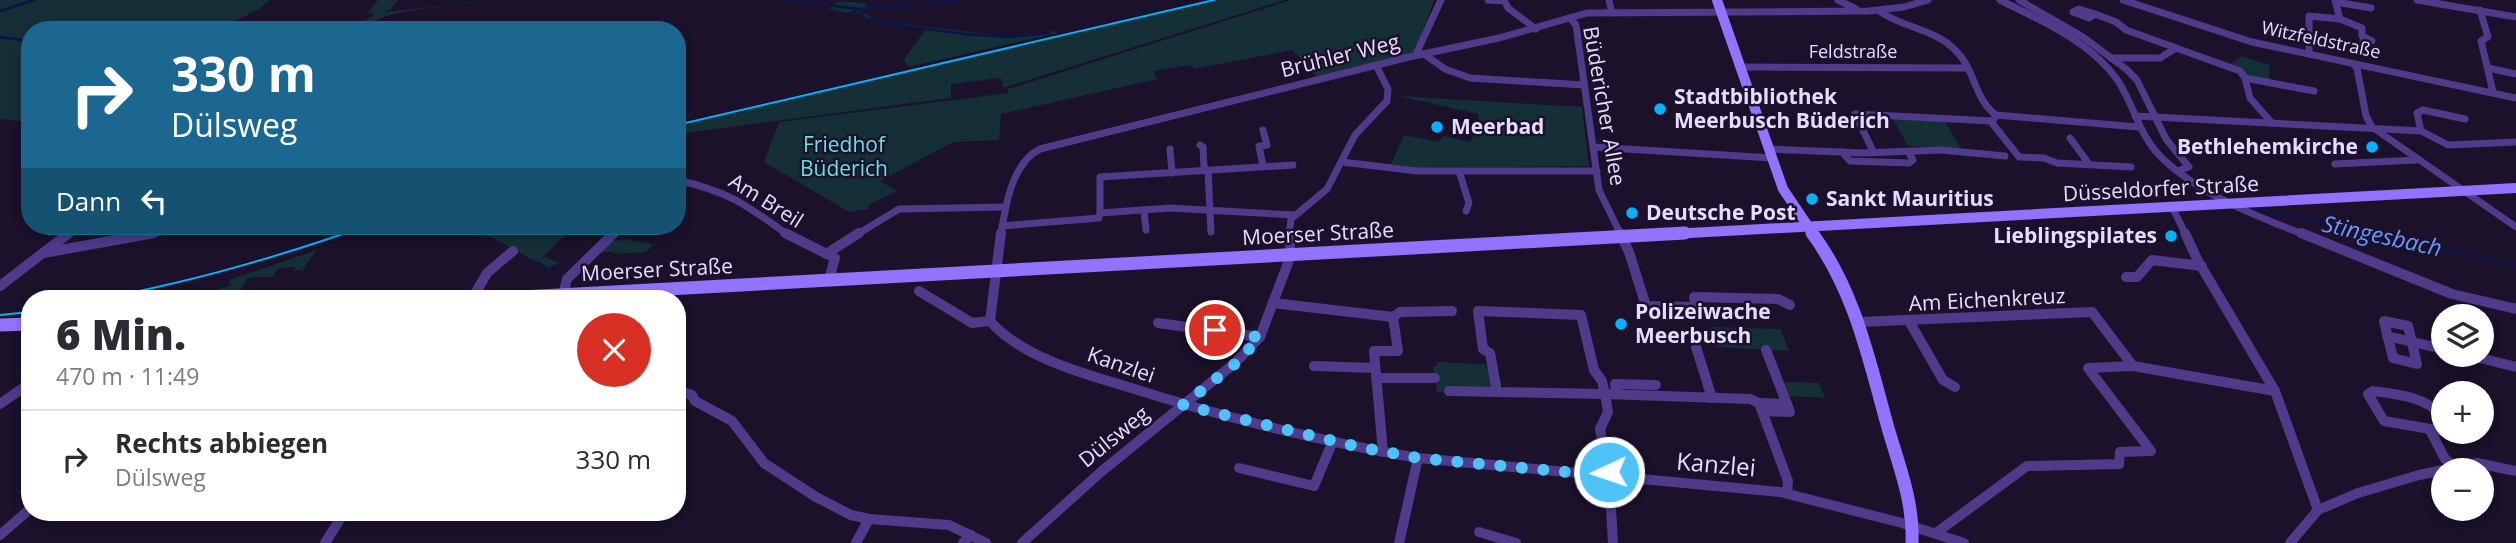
<!DOCTYPE html>
<html lang="de">
<head>
<meta charset="utf-8">
<style>
  :root { --surface:#fff; --page:#f2f2f3; --text:#2b2b33; --muted:#7c7c81; --line:#e1e1e2 }
  body { margin:0; font-family:"Open Sans",sans-serif; background:var(--page); color:var(--text); height:100vh; display:flex; flex-direction:column; font-size:26px; white-space:nowrap }
  * { box-sizing:border-box; margin:0 }
  p { font-size:23px; color:var(--muted) }
  .icon { flex:none; width:38px; height:38px; fill:none; stroke:currentColor; stroke-width:2; stroke-linecap:round; stroke-linejoin:round }
  .map { position:relative; flex:1; overflow:hidden }
  .drawer { position:absolute; left:21px; top:290px; width:665px; height:231px; display:flex; flex-direction:column; background:var(--surface); border-radius:28px; box-shadow:0 4px 10px #0003 }
  .drawer>* { flex:none }
  .guide { position:absolute; left:21px; top:21px; width:665px; height:214px; border-radius:28px; box-shadow:0 4px 10px #0003; background:#1b678f; color:#fff; overflow:hidden }
  .buttons { position:absolute; left:2431px; top:304px; display:grid; gap:14px }
  .buttons a { display:grid; place-items:center; width:63px; height:63px; border-radius:50%; background:var(--surface); box-shadow:0 4px 10px #0003; font-size:35px }
  .pin { position:absolute; display:grid; place-items:center; width:60px; height:60px; color:#fff; margin:-30px; border:4px solid #fff; border-radius:50%; box-shadow:0 2px 7px #0007 }
  .me { position:absolute; width:77px; margin:-38px; rotate:267deg; stroke-linejoin:round; filter:drop-shadow(0 0 5px #0008) }
  .turn { display:flex; align-items:center; gap:24px; height:147px; padding:0 35px; font-size:32px }
  .turn .icon { width:91px; height:91px; stroke-width:2.5 }
  .turn b { display:block; font-size:49px; line-height:60px }
  .then { display:flex; align-items:center; height:66px; padding:0 35px; background:#0003; gap:14px; font-size:26px }
  .round { display:grid; place-items:center; flex:none; width:74px; height:74px; border-radius:37px; background:var(--page) }
  .head { display:flex; align-items:center; justify-content:space-between; height:119px; padding:0 35px }
  h1 { font-size:42px; font-weight:800; line-height:52px }
  ul { padding:0; list-style:none }
  li { display:flex; align-items:center; gap:21px; height:98px; padding:0 35px; border-top:2px solid var(--line) }
  li div { flex:1 }
  li b { display:block; font-size:26px }
  li em { font-style:normal }
  .map>svg:first-child { display:block }
  .green { fill:#142f35 }
  .lines { fill:none; stroke-linecap:round; stroke-linejoin:round }
  .stream { stroke:#0a144a; stroke-width:2.5 }
  .minor-far1 { stroke:#4f3b8a; stroke-width:7 }
  .minor { stroke:#4f3b8a; stroke-width:10 }
  .secondary-far1 { stroke:#9372ff; stroke-width:10 }
  .secondary { stroke:#9372ff; stroke-width:13 }
  .tram { stroke:#07b1ff; stroke-width:2 }
  .route { stroke:#4fc3f7; stroke-width:12; stroke-dasharray:0 21.6 }
  .poi-dot { fill:#07b1ff; stroke:#1b112b; stroke-width:2.5 }
  .labels { text-anchor:middle; stroke-width:5; stroke-linejoin:round; paint-order:stroke }
  .far-street-label { font-size:18px; fill:#e7dbff; stroke:#1b112b }
  .street-label { font-size:21px; fill:#e7dbff; stroke:#1b112b }
  .poi-label { font-size:21px; font-weight:bold; fill:#e7dbff; stroke:#1b112b; text-anchor:start }
  .park-label { font-size:21px; fill:#63e2de; stroke:#1b112b }
  .water-label { font-size:23px; font-style:italic; fill:#6999ff; stroke:#1b112b }
  .near-street-label { font-size:24px; fill:#e7dbff; stroke:#1b112b }
</style>
</head>
<body>
<div class="map">
<svg width="2516" height="543" viewBox="0 0 2516 543">
  <rect width="100%" height="100%" fill="#1b112b"/>
  <g class="green">
    <path d="M0 0H269L259 9 217 30H30V122L0 119Z"/>
    <path d="M378 0H398L391 9 384 12 496 0C461 5 425 6 391 15 375 18 366 30 350 30L375 14 368 13Z"/>
    <path d="M964 0 862 9V12L878 21 1010 37 1055 31 1057 33 909 67 904 59 926 29C902 25 871 29 855 10L847 13 829 9 839 1 865 3 866 7Z"/>
    <path d="M1218 0H1285L1003 88 1001 78 951 84V98L677 134V126Z"/>
    <path d="M1291 0H1434L1415 54 1317 77 1292 50 1194 69 1190 65 1153 71 1157 79 1001 114 999 140 953 142 880 181 897 191 870 204 868 209 849 212 764 162 779 122 1008 93V89Z"/>
    <path d="M2242 56 2269 65 2270 82 2252 78 2230 64Z"/>
    <path d="M1399 96 1582 107 1589 166 1420 168 1391 164 1404 135 1439 142 1443 136 1470 142 1479 125 1478 114Z"/>
    <path d="M1891 116 1943 118 1961 149 1908 146Z"/>
    <path d="M483 226H548L570 230 542 258 546 257 559 263 548 268 478 230Z"/>
    <path d="M623 239 653 244 646 252 613 254 614 252H599L613 240 619 241Z"/>
    <path d="M317 250 302 270 294 271 295 267 279 268 272 277 247 278 240 291H227L221 299H199V296L231 285 229 280Z"/>
    <path d="M1710 327 1781 329 1789 351 1717 347Z"/>
    <path d="M1437 362 1485 364 1486 368 1490 369 1496 390 1437 392 1433 366H1437Z"/>
    <path d="M1783 382 1819 383 1825 398 1788 396Z"/>
  </g>
  <g class="lines">
    <g class="stream">
      <path d="M786 0 826 5"/>
      <path d="M834 6 858 9 959 0"/>
      <path d="M858 9 865 18 881 23 965 34 1008 37 1049 33"/>
      <path d="M0 11 34 0"/>
      <path d="M0 37 30 41"/>
      <path d="M2248 207 2516 265"/>
      <path d="M539 263 561 277 563 282"/>
    </g>
    <g class="minor-far1">
      <path d="M1488 0 1504 1"/>
      <path d="M1504 0 1508 8 1536 29"/>
      <path d="M1609 0 1612 13"/>
      <path d="M1838 0 1856 9"/>
      <path d="M2000 0C2042 21 2091 42 2118 81 2134 105 2139 135 2160 156 2198 194 2256 216 2305 235"/>
      <path d="M2019 0 2083 37 2126 69 2137 80 2166 139 2189 167 2177 171"/>
      <path d="M2123 0 2252 42 2516 98"/>
      <path d="M2417 0 2516 17"/>
      <path d="M2336 2 2371 8"/>
      <path d="M2079 9 2095 14 2089 18 2073 12Z"/>
      <path d="M2480 10 2488 37 2481 41 2493 92"/>
      <path d="M1879 11C1903 28 1936 29 1956 51 1975 69 1974 99 1996 115L2138 127"/>
      <path d="M2095 14 2116 22 2126 30 2240 71 2245 78 2250 98 2272 123"/>
      <path d="M1570 18 1576 25 1599 190 1621 235"/>
      <path d="M2340 19 2362 28V36L2372 41H2363V48"/>
      <path d="M1420 54 1417 52 1441 0"/>
      <path d="M1424 54 1445 69 1470 78 1584 85"/>
      <path d="M2309 54V16L2340 19 2335 0"/>
      <path d="M2111 58H2160L2176 48"/>
      <path d="M2354 65 2357 68 2366 116 2372 127 2516 227"/>
      <path d="M1740 67 1967 68"/>
      <path d="M2488 68 2516 74"/>
      <path d="M2245 78 2314 91"/>
      <path d="M2135 116 2421 131 2417 113 2423 110 2465 119"/>
      <path d="M1995 117 1992 123 2019 157 2044 158 2057 163 2131 167"/>
      <path d="M1263 130 1267 145 1259 146 1263 166"/>
      <path d="M2421 131 2448 145 2516 142"/>
      <path d="M2070 138 2089 164"/>
      <path d="M1200 145 1203 147 1204 168 1208 171 1211 232"/>
      <path d="M1594 147 1772 158"/>
      <path d="M1170 149 1172 173"/>
      <path d="M1769 149 1863 153 1941 150 2005 156"/>
      <path d="M1873 151 1855 114 1992 121"/>
      <path d="M1842 152 1850 161 1909 163 1913 160 1909 153"/>
      <path d="M1342 162 1417 171H1597"/>
      <path d="M2335 164 2416 160"/>
      <path d="M1459 171 1469 203 1466 211"/>
      <path d="M677 180C730 192 745 204 788 235"/>
      <path d="M2172 207 2186 235"/>
      <path d="M1144 211 1146 230"/>
      <path d="M1100 213V177L1293 165"/>
      <path d="M1002 226 1099 218 1100 213 1170 208 1294 215"/>
      <path d="M67 235 79 226"/>
      <path d="M144 235 196 226"/>
      <path d="M612 235 622 226"/>
      <path d="M856 235 899 209 1006 207"/>
      <path d="M1001 235C1005 206 1012 163 1040 149L1409 57 1499 38 1587 13 1869 11 1904 7 1928 0"/>
      <path d="M1289 235 1291 219 1327 189 1355 135 1387 101 1388 89 1377 67"/>
    </g>
    <g class="minor">
      <path d="M785 233 835 258 829 280"/>
      <path d="M1001 233 990 321C1021 357 1084 374 1128 387 1222 417 1320 441 1418 458L1780 492 1902 523 1964 543"/>
      <path d="M1620 233 1629 252 1646 306 1697 307 1694 297 1778 299 1790 305"/>
      <path d="M2185 233 2198 261 2275 391 2318 510"/>
      <path d="M2301 233 2452 294 2516 309"/>
      <path d="M44 253 154 233"/>
      <path d="M826 254 859 233"/>
      <path d="M2126 277H2137L2152 260 2202 266"/>
      <path d="M0 286 69 233"/>
      <path d="M919 291 972 323 990 321"/>
      <path d="M563 295 567 279 614 233"/>
      <path d="M472 299 487 273 513 251"/>
      <path d="M1273 303 1393 317 1400 312 1452 311"/>
      <path d="M1478 311 1581 315 1594 370 1602 381 1605 394 1497 392 1490 353 1483 349Z"/>
      <path d="M1909 321 1943 380 1955 387"/>
      <path d="M2384 321 2408 326 2417 364 2393 358Z"/>
      <path d="M1859 322 2092 312 2133 366"/>
      <path d="M1158 323 1260 337"/>
      <path d="M2387 336 2443 349"/>
      <path d="M1696 347 1712 398"/>
      <path d="M1766 350 1787 404 1759 403 1788 481 1787 493"/>
      <path d="M2468 355 2516 367"/>
      <path d="M1314 366 1375 368"/>
      <path d="M1376 378H1435"/>
      <path d="M677 390 692 395 695 401 732 421 764 463 816 497 851 515 869 519 949 525 986 543"/>
      <path d="M1449 391 1497 392"/>
      <path d="M1605 394 1750 399 1759 403"/>
      <path d="M1605 394 1608 412 1600 429 1609 476 1613 543"/>
      <path d="M1617 394 1615 384 1656 385"/>
      <path d="M0 404 30 383"/>
      <path d="M1762 411 1790 412 1787 404"/>
      <path d="M2443 417C2427 397 2397 394 2373 391L2368 394 2384 421 2447 432"/>
      <path d="M2431 432 2445 459 2455 467"/>
      <path d="M1383 452 1374 351H1398L1393 317"/>
      <path d="M1239 468 1314 486 1333 441"/>
      <path d="M1479 532 1516 543"/>
      <path d="M1936 533 2027 466 2119 464 2120 452 2151 451 2088 368 2133 366 2275 391"/>
      <path d="M0 535 30 509"/>
      <path d="M325 543 344 513"/>
      <path d="M856 543 869 519"/>
      <path d="M963 543 971 535"/>
      <path d="M1022 543 1102 471 1235 363 1260 337 1291 255 1289 233"/>
      <path d="M1399 543 1418 458"/>
      <path d="M2290 543 2318 510 2358 493 2419 475 2477 463 2516 471"/>
    </g>
    <g class="secondary-far1">
      <path d="M1717 0 1783 189 1814 235"/>
      <path d="M1653 235 2516 188"/>
    </g>
    <g class="secondary">
      <path d="M1812 233C1855 291 1869 360 1888 428 1899 466 1914 503 1912 543"/>
      <path d="M487 299 1685 233"/>
      <path d="M0 325 30 324"/>
    </g>
    <g class="tram">
      <path d="M677 125 1214 0"/>
      <path d="M97 299C189 283 278 257 366 226"/>
      <path d="M0 315 30 312"/>
    </g>
  </g>
  <g class="lines">
    <path class="route" d="M1215 330 1214 332 1260 337 1236 363 1183 405 1359 447 1418 458 1609 476V472"/>
  </g>
  <g class="poi-dot">
    <circle cx="1660" cy="109" r="7"/>
    <circle cx="1437" cy="127" r="7"/>
    <circle cx="2372" cy="147" r="7"/>
    <circle cx="1812" cy="199" r="7"/>
    <circle cx="1632" cy="213" r="7"/>
    <circle cx="2171" cy="236" r="7"/>
    <circle cx="1621" cy="324" r="7"/>
  </g>
  <g class="labels">
    <g class="far-street-label">
      <text transform="translate(2321 40) rotate(12)" y="6">Witzfeldstraße</text>
      <text x="1853" y="58">Feldstraße</text>
    </g>
    <g class="street-label">
      <text transform="translate(1340 56) rotate(-14)" y="7">Brühler Weg</text>
      <text transform="translate(1604 106) rotate(80)" y="7">Büdericher Allee</text>
      <text transform="translate(2161 189) rotate(-3)" y="7">Düsseldorfer Straße</text>
      <text transform="translate(766 201) rotate(32)" y="7">Am Breil</text>
      <text transform="translate(1318 234) rotate(-3)" y="7">Moerser Straße</text>
      <text transform="translate(657 270) rotate(-3)" y="7">Moerser Straße</text>
      <text transform="translate(1987 300) rotate(-3)" y="7">Am Eichenkreuz</text>
      <text transform="translate(1121 365) rotate(19)" y="7">Kanzlei</text>
      <text transform="translate(1114 437) rotate(-39)" y="7">Dülsweg</text>
    </g>
    <g class="poi-label">
      <text x="1674" y="104">Stadtbibliothek<tspan x="1674" dy="24">Meerbusch Büderich</tspan></text>
      <text x="1451" y="134">Meerbad</text>
      <text x="2358" y="154" text-anchor="end">Bethlehemkirche</text>
      <text x="1826" y="206">Sankt Mauritius</text>
      <text x="1646" y="220">Deutsche Post</text>
      <text x="2157" y="243" text-anchor="end">Lieblingspilates</text>
      <text x="1635" y="319">Polizeiwache<tspan x="1635" dy="24">Meerbusch</tspan></text>
    </g>
    <g class="park-label">
      <text x="844" y="152">Friedhof<tspan x="844" dy="24">Büderich</tspan></text>
    </g>
    <g class="water-label">
      <text transform="translate(2382 236) rotate(12)" y="8">Stingesbach</text>
    </g>
    <g class="near-street-label">
      <text transform="translate(1716 465) rotate(5)" y="8">Kanzlei</text>
    </g>
  </g>
</svg>
<div class="buttons">
<a><svg class="icon" aria-label="layers" viewBox="0 0 24 24"><path d="M12 4l9 5-9 5-9-5zM3 14l9 5 9-5"/></svg></a>
<a>+</a>
<a>−</a>
</div>
<div class="pin" style="left:1215px;top:330px;background:#d93025"><svg class="icon" aria-label="arrive" viewBox="0 0 24 24"><path d="M6 21V4h12l-3 4 3 4H6"/></svg></div>
<svg class="me" style="left:1609px;top:472px" viewBox="-20 -20 40 40"><circle r="17" fill="#4fc3f7" stroke="#fff" stroke-width="3"/><path d="M0-11L8 9 0 5-8 9z" fill="#fff"/></svg>
<div class="guide">
<div class="turn"><svg class="icon" aria-label="right" viewBox="0 0 24 24"><path d="M7 20v-9h11M14 6l5 5-5 5"/></svg><div><b>330 m</b>Dülsweg</div></div>
<div class="then">Dann<svg class="icon" aria-label="left" viewBox="0 0 24 24"><path d="M17 20v-9H6M10 6l-5 5 5 5"/></svg></div>
</div>
<section class="drawer">
<div class="head"><div><h1>6 Min.</h1><p>470 m · 11:49</p></div><a class="round" style="background:#d93025;color:#fff"><svg class="icon" aria-label="close" viewBox="0 0 24 24"><path d="M6 6l12 12M18 6L6 18"/></svg></a></div>
<ul>
<li><svg class="icon" aria-label="right" viewBox="0 0 24 24"><path d="M7 20v-9h11M14 6l5 5-5 5"/></svg><div><b>Rechts abbiegen</b><p>Dülsweg</p></div><em>330 m</em></li>
</ul>
</section>
</div>
</body>
</html>
